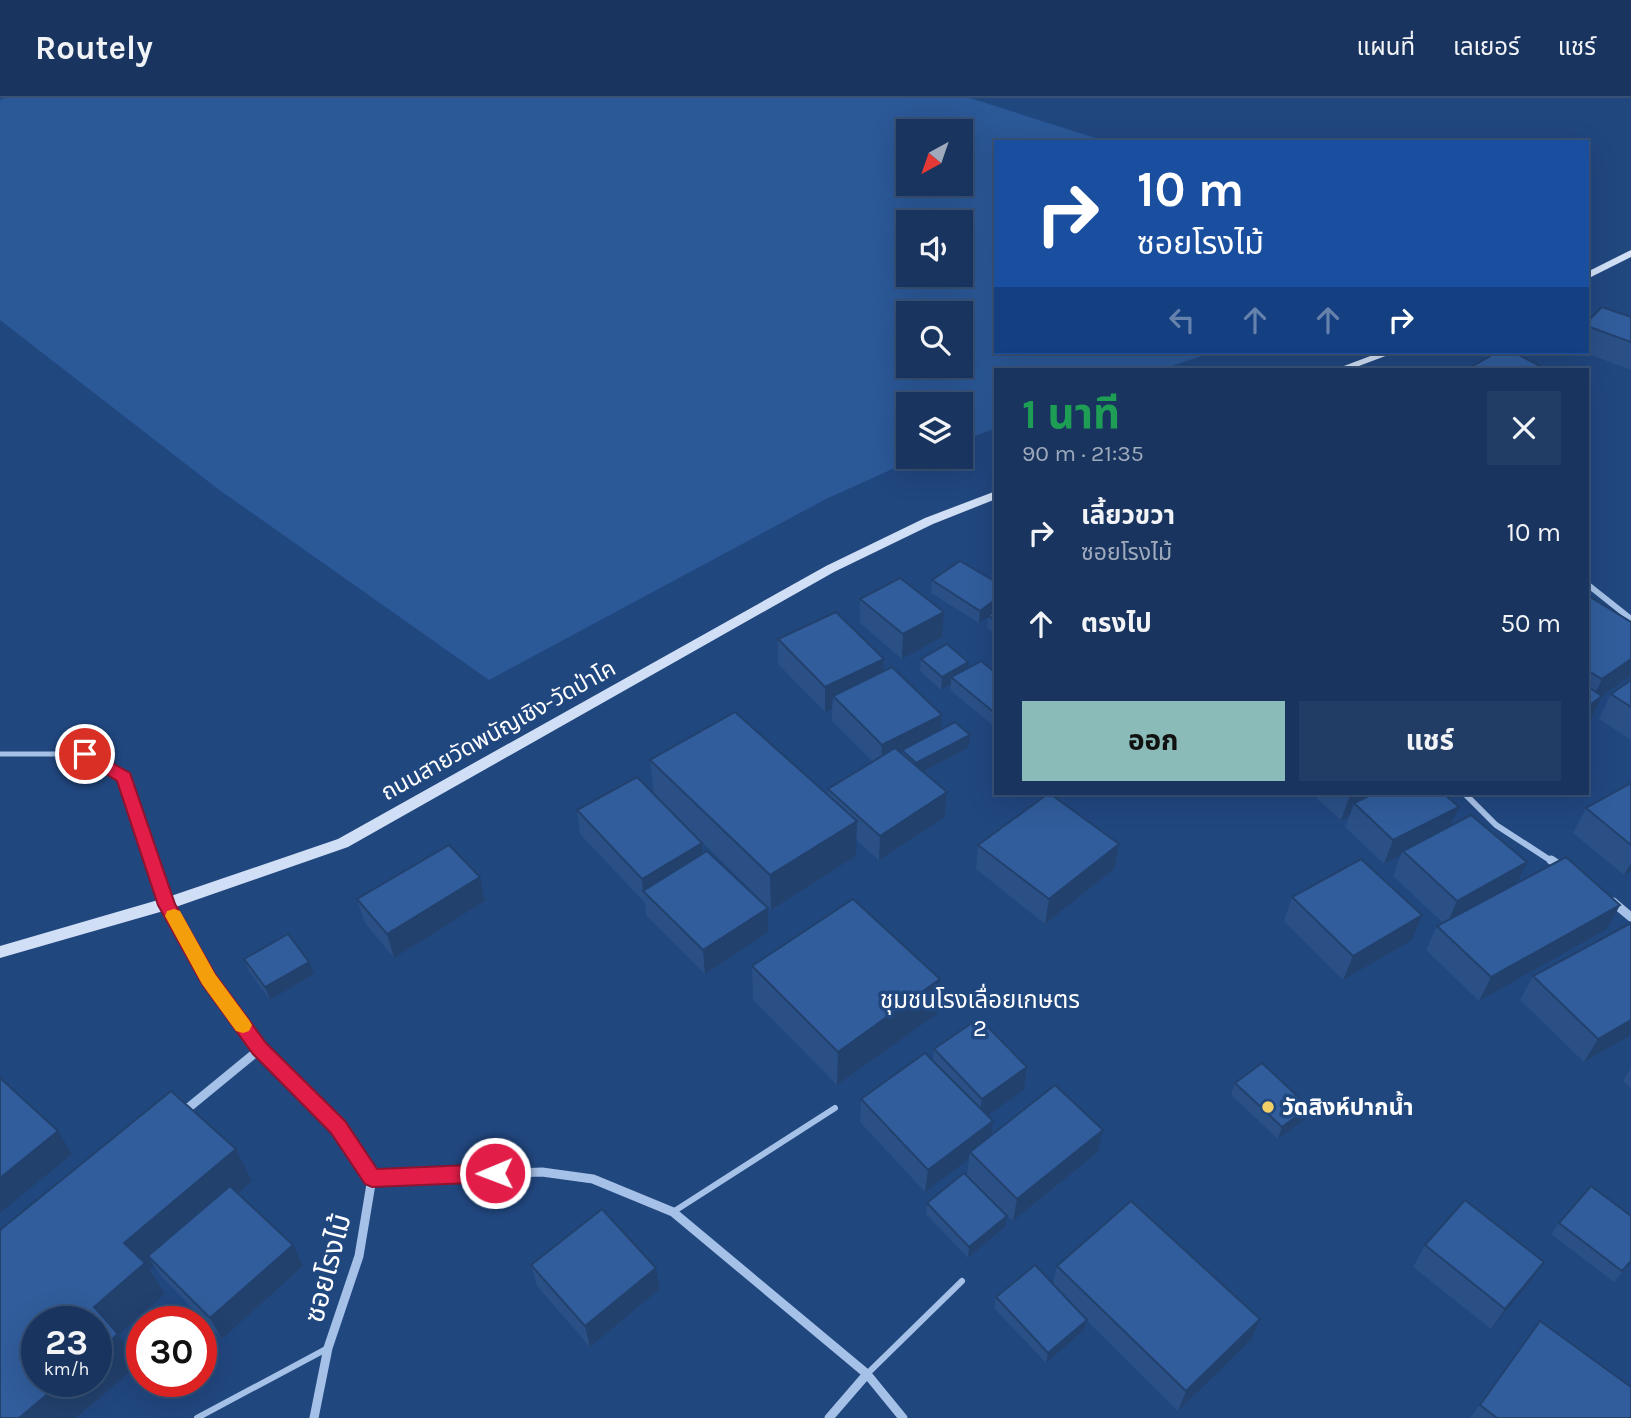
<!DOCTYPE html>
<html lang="th">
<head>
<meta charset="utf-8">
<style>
  :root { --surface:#19355f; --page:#223d65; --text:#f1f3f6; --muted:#9fabbd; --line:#375074; --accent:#8bbbb9 }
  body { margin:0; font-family:Karla,"Noto Sans Thai",sans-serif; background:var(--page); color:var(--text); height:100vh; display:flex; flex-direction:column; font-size:26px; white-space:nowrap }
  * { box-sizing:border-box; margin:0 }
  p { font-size:23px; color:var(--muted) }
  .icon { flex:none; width:38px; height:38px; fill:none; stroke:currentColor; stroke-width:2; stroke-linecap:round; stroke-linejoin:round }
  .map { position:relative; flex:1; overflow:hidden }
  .panel { position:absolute; left:994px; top:270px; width:595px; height:427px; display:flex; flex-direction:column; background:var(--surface); border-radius:0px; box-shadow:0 7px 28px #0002,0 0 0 2px var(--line) }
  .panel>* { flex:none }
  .hud { position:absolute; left:994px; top:42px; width:595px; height:214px; border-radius:0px; box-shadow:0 7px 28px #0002,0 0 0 2px var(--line); background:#1a4fa0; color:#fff; overflow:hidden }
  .needle { width:46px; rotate:220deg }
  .controls { position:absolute; left:896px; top:21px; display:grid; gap:14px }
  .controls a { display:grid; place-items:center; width:77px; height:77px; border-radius:0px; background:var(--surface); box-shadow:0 7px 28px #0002,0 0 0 2px var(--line); font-size:35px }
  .speed { position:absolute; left:21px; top:1208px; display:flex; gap:14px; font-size:35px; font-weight:700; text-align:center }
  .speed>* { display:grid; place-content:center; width:91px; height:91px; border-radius:50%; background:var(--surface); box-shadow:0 7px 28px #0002,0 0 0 2px var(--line); line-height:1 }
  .speed small { font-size:18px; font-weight:400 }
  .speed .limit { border:10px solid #d22; background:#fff; color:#111 }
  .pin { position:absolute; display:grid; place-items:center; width:60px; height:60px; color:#fff; margin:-30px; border:4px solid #fff; border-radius:50%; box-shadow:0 2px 7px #0007 }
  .me { position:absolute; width:77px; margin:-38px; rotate:269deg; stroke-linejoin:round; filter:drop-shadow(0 0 5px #0008) }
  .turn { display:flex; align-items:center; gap:24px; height:147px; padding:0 28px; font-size:32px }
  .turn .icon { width:91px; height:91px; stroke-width:2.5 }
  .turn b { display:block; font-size:49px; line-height:60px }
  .lanes { display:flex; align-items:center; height:66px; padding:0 28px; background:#0003; justify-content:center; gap:35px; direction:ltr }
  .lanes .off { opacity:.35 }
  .round { display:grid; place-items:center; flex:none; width:74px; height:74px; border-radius:0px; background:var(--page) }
  .overview { display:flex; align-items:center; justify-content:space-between; height:119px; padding:0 28px }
  h1 { font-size:42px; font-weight:700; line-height:52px; color:#1e9e55 }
  .primary-button { display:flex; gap:14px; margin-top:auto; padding:14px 28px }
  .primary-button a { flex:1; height:80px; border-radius:0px; background:var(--accent); color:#111; font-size:28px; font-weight:700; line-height:80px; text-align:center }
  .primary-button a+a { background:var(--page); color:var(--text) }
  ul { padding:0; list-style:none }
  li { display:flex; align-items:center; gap:21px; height:91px; padding:0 28px }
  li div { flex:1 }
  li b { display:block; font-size:26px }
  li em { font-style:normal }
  header { display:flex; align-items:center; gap:42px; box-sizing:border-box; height:98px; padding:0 35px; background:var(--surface); border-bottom:2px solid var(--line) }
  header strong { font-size:33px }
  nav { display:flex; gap:38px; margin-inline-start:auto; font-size:24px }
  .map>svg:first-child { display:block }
  .green { fill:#2b5897; fill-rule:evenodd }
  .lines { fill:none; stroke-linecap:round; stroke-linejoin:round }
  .service-far1 { stroke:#a6c1e7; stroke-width:5 }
  .service { stroke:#a6c1e7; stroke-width:6 }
  .minor-far1 { stroke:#a6c1e7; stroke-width:6 }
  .minor { stroke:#a6c1e7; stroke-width:9 }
  .secondary { fill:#d0dff6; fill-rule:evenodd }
  .wall { fill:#2a5086 }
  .shaded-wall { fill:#22416d }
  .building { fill:#315d9c; stroke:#22416d; stroke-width:2 }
  .route { fill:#e11d48; stroke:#92132f; stroke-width:2 }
  .slow { fill:#f59e0b }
  .poi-dot { fill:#f3cf67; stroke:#21477f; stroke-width:2.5 }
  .labels { text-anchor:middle; stroke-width:7; stroke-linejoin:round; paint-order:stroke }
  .street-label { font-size:23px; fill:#fff; stroke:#21477f }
  .poi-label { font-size:23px; font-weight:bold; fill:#fff; stroke:#21477f; text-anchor:start }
  .neighbourhood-label { font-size:24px; fill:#fff; stroke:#21477f }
  .near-street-label { font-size:28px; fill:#fff; stroke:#21477f }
</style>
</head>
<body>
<header>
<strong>Routely</strong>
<nav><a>แผนที่</a><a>เลเยอร์</a><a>แชร์</a></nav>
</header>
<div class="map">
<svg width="1631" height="1320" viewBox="0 0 1631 1320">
  <rect width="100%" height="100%" fill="#21477f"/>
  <path class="green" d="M5 0H970L1108 44H996V254H1213L1163 271H996V330L961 343V306H908V359H919L826 401 489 582 218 391 0 222V2ZM908 33H961V86H908ZM908 124H961V177H908ZM908 215H961V268H908Z"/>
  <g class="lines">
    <path class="service-far1" d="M0 656H85L124 679 153 764"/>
    <g class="service">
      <path d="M152 762 166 804"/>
      <path d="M673 1114 835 1010"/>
      <path d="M867 1276 962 1183"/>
      <path d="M197 1320 328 1250"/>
    </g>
    <g class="minor-far1">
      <path d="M1587 486 1631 521"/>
      <path d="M1464 695 1496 727 1553 764"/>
    </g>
    <g class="minor">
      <path d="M1551 762 1560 768"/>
      <path d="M1613 804 1631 819"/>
      <path d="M167 806 209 881 260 951 338 1029 372 1080 359 1158 328 1250 314 1320"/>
      <path d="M182 1015 260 951"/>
      <path d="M372 1080 542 1074 593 1081 673 1114 867 1276 903 1320"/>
      <path d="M829 1320 867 1276"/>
    </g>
    <g class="secondary">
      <path d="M1631 152V159L1587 181V174Z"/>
      <path d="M1381 254H1396L1351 271H1336Z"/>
      <path d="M996 393V401L933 426 834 474 348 749 167 812 0 860V848L165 800 338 741 826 468 925 420Z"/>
    </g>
  </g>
  <g class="wall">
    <path d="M1631 219V272L1583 254H1587V224Z"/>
    <path d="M996 481V536L987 530 988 518 979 525 931 495 932 482 995 484Z"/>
    <path d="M1587 497 1631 524V578L1602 598 1590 623 1587 625Z"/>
    <path d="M860 501 944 514 942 539 902 561 860 525Z"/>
    <path d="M778 541 884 561V573L940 631 968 650 923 674 947 694 945 719 879 762 856 742V758L771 812 701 743 703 755 768 810V834L705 876 646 817 645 805 580 736 577 712 654 696 650 662 828 697V691L873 664 832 623V611L825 614 778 566Z"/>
    <path d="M921 561 996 575V630L950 592 951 586 941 592 920 573Z"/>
    <path d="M1631 582V642L1599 621 1611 596Z"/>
    <path d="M1631 685V773L1624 777 1573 735 1586 710Z"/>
    <path d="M1311 695H1443L1451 728 1516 786 1620 807 1607 831 1479 903 1426 852 1437 828 1443 825 1393 778 1401 757 1384 766 1345 729 1350 717 1341 722Z"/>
    <path d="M978 747 1114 771 1045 826 976 771Z"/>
    <path d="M480 779 485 803 394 860 365 825 357 801Z"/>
    <path d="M1292 799 1412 842 1343 882 1284 823Z"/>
    <path d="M1631 825V937L1584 964 1520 902 1533 878Z"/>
    <path d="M244 861 314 876 270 902 249 873Z"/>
    <path d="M752 868 940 881 937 916 837 987 753 902Z"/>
    <path d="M934 951 1027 969 1024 992 988 1017 993 1023 991 1038 1098 1054 1013 1123 967 1077 969 1061 925 1094 860 1024 861 1001 933 962Z"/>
    <path d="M1631 970V991L1623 983Z"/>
    <path d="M1235 985 1305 1021 1278 1041 1231 997Z"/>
    <path d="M252 1083 237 1095 303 1168 222 1241 162 1179 154 1168 150 1172 165 1196 118 1237 139 1266 76 1320H0V1132Z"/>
    <path d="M927 1105 1005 1129 968 1160 926 1116Z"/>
    <path d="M1559 1125 1631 1164 1614 1184 1551 1136Z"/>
    <path d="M1425 1147 1529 1185 1491 1231 1413 1169Z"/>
    <path d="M531 1167 660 1191 590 1249 537 1188Z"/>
    <path d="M1057 1168 1251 1242 1178 1313 1087 1223 1084 1232 1046 1265 994 1210 996 1199 1053 1186Z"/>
    <path d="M1540 1223 1631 1320H1470Z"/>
  </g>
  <g class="shaded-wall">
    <path d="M996 501V513L979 525 980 513Z"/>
    <path d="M944 514 942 539 902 561 903 536Z"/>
    <path d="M884 561 883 586 833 598 832 611 825 614V589Z"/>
    <path d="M1631 561V578L1590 606 1602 581Z"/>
    <path d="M968 564 967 577 951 579V586L941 592 942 579Z"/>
    <path d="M1602 598 1590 623 1587 625V609Z"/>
    <path d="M942 617 940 641 902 652 901 661 881 672 882 647Z"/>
    <path d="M970 637 968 650 915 678 916 665Z"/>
    <path d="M947 694 945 719 879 762 880 738Z"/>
    <path d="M1354 695H1390L1354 705 1350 717 1341 722 1350 697Z"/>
    <path d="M1459 709 1448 733 1403 753 1401 757 1384 766 1393 742Z"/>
    <path d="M857 723 856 758 771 812 770 777Z"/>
    <path d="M702 745 704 770 643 793 642 781Z"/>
    <path d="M1119 746 1114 771 1045 826 1049 801Z"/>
    <path d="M1527 764 1515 789 1446 828 1457 803Z"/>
    <path d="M1631 765V773L1624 777Z"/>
    <path d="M480 779 485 803 394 860 387 836Z"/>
    <path d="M1620 807 1607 831 1479 903 1491 879Z"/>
    <path d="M768 810V834L705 876 703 852Z"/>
    <path d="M1422 817 1412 842 1343 882 1353 858Z"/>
    <path d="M309 864 314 876 270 902 265 889Z"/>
    <path d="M940 881 937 916 837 987 838 954Z"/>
    <path d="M1631 922V937L1584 964 1598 941Z"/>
    <path d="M1027 969 1024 992 978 1024 982 1001Z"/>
    <path d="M1309 1009 1305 1021 1278 1041 1282 1029Z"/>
    <path d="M993 1023 990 1046 970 1054 969 1061 925 1094 928 1072Z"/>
    <path d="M1103 1032 1098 1054 1013 1123 1017 1101Z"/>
    <path d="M58 1033 72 1056 0 1115V1080Z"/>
    <path d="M236 1051 252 1083 156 1166 148 1158 154 1168 150 1172 165 1196 118 1237 139 1266 76 1320H19L63 1283H96L94 1209 124 1145Z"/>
    <path d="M1007 1118 1005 1129 968 1160 969 1149Z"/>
    <path d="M293 1147 303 1168 222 1241 210 1220Z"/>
    <path d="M1544 1164 1529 1185 1491 1231 1505 1211Z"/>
    <path d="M656 1170 660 1191 590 1249 585 1228Z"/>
    <path d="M1260 1221 1251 1242 1178 1313 1186 1293Z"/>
    <path d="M1087 1222 1084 1232 1046 1265 1048 1255Z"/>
  </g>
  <g class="building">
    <path d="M1602 209 1631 219V244L1587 228V224Z"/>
    <path d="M1497 254H1513L1546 271H1468Z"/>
    <path d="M960 463 996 484V501L980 513 932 482Z"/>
    <path d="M900 480 944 514 903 536 860 501Z"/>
    <path d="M1587 497 1631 524V561L1602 581 1587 572Z"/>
    <path d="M996 512V522L988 518Z"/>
    <path d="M836 514 884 561 825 589 778 541Z"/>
    <path d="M947 546 968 564 942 579 921 561Z"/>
    <path d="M981 563 996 575V616L951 579Z"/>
    <path d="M892 569 942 617 882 647 833 598Z"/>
    <path d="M1631 582V609L1611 596Z"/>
    <path d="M1587 588 1602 598 1587 609Z"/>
    <path d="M735 614 857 723 770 777 650 662Z"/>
    <path d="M955 624 970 637 916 665 902 652Z"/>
    <path d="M895 650 947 694 880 738 828 691Z"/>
    <path d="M637 679 702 745 642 781 577 712Z"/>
    <path d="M1631 685V747L1586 710Z"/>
    <path d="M1049 695 1119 746 1049 801 978 747Z"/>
    <path d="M1375 695H1443L1459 709 1393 742 1354 705Z"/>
    <path d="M1471 717 1527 764 1457 803 1403 753Z"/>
    <path d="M449 747 480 779 387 836 357 801Z"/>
    <path d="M707 753 768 810 703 852 643 793Z"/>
    <path d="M1566 759 1620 807 1491 879 1437 828Z"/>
    <path d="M1361 761 1422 817 1353 858 1292 799Z"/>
    <path d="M853 801 940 881 838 954 752 868Z"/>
    <path d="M1631 825V922L1598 941 1533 878Z"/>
    <path d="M288 836 309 864 265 889 244 861Z"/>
    <path d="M979 920 1027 969 982 1001 934 951Z"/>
    <path d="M925 955 993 1023 928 1072 861 1001Z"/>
    <path d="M1262 965 1309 1009 1282 1029 1235 985Z"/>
    <path d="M0 980 58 1033 0 1080Z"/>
    <path d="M1055 987 1103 1032 1017 1101 970 1054Z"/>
    <path d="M171 993 236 1051 124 1145 145 1165 94 1209 118 1236 96 1255V1223H37V1283H63L19 1320H0V1132Z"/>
    <path d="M964 1075 1007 1118 969 1149 927 1105Z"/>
    <path d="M230 1088 293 1147 210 1220 148 1158Z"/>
    <path d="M1591 1088 1631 1118V1163L1622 1173 1559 1125Z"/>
    <path d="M1465 1102 1544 1164 1505 1211 1425 1147Z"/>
    <path d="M1131 1103 1260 1221 1186 1293 1057 1168Z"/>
    <path d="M602 1111 656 1170 585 1228 531 1167Z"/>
    <path d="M1035 1167 1087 1222 1048 1255 996 1199Z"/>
    <path d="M1540 1223 1631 1289V1320H1497L1480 1307Z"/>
  </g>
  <path class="route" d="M85 650 130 675 175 806 215 876 266 945 345 1023 377 1071 495 1066 501 1068 504 1075 501 1081 495 1084 372 1089 365 1086 331 1035 253 956 202 886 158 807 117 683 80 660 77 656 80 652Z"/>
  <path class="slow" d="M174 811 180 813 215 876 249 922 252 927 249 933 243 935 236 933 202 886 165 818 167 813Z"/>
  <circle class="poi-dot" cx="1268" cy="1009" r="7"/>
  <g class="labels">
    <g class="street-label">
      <text transform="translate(498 632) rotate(-29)" y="8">ถนนสายวัดพนัญเชิง-วัดป่าโค</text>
    </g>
    <g class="poi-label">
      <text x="1282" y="1017">วัดสิงห์ปากน้ำ</text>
    </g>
    <g class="neighbourhood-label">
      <text x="980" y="910">ชุมชนโรงเลื่อยเกษตร<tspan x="980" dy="28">2</tspan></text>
    </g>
    <g class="near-street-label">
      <text transform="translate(327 1170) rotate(-75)" y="10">ซอยโรงไม้</text>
    </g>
  </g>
</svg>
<div class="controls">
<a><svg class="needle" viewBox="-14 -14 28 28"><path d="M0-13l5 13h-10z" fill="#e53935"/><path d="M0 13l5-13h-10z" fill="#9fabbd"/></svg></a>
<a><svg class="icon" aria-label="sound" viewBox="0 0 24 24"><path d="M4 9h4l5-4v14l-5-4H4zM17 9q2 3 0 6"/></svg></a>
<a><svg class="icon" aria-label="search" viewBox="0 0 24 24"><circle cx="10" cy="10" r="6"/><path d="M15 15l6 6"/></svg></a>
<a><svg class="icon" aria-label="layers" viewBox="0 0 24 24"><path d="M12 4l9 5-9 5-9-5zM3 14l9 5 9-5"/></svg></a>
</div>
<div class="speed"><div>23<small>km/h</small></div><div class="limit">30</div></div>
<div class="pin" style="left:85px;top:656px;background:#d93025"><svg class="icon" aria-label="arrive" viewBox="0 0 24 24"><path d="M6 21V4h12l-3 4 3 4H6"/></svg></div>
<svg class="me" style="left:495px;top:1075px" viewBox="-20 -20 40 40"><circle r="17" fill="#e11d48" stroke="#fff" stroke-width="3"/><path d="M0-11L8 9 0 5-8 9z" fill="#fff"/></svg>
<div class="hud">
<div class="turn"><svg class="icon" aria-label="right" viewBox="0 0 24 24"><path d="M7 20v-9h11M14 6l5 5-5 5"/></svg><div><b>10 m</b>ซอยโรงไม้</div></div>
<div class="lanes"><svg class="icon off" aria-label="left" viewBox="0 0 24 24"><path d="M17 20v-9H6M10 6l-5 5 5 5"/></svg><svg class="icon off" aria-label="ahead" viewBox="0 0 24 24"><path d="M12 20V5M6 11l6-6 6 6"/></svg><svg class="icon off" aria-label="ahead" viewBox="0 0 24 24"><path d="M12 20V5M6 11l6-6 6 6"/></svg><svg class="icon" aria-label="right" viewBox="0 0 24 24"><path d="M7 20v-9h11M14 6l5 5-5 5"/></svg></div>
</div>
<section class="panel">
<div class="overview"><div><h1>1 นาที</h1><p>90 m · 21:35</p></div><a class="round"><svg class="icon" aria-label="close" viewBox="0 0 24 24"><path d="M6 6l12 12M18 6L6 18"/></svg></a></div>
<ul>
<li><svg class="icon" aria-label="right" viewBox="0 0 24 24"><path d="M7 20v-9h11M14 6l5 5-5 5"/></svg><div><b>เลี้ยวขวา</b><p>ซอยโรงไม้</p></div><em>10 m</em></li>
<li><svg class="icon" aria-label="ahead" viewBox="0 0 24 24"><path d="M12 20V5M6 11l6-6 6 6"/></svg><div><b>ตรงไป</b></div><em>50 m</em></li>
</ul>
<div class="primary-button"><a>ออก</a><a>แชร์</a></div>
</section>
</div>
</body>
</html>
